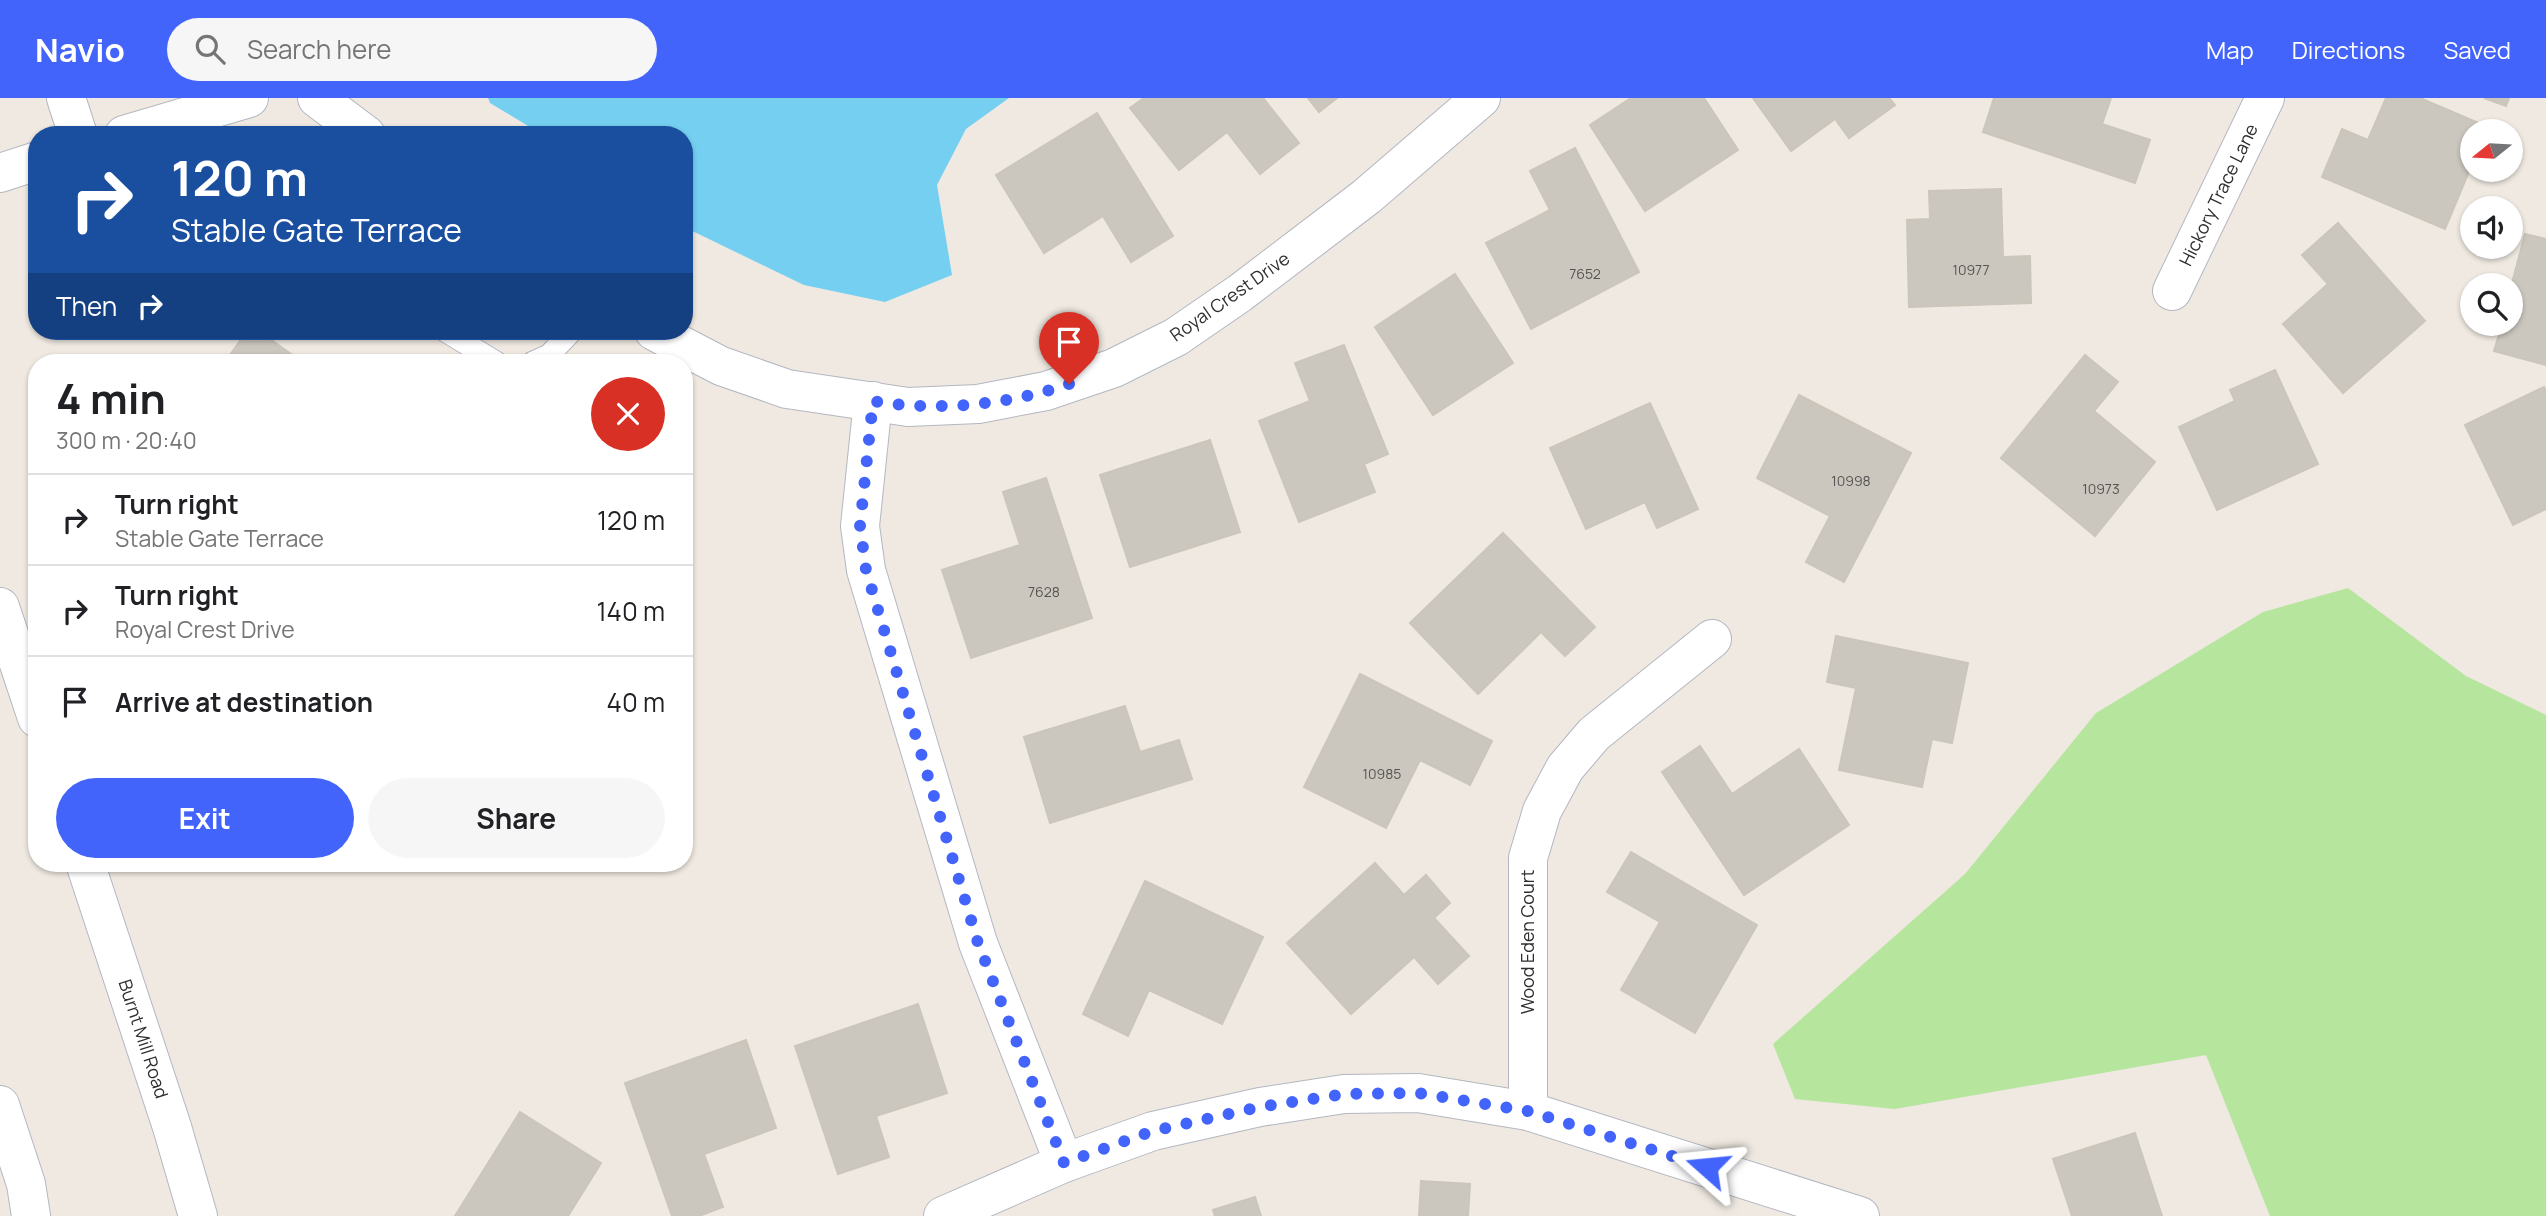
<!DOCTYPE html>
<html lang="en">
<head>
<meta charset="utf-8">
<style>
  :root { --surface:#fff; --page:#f6f6f6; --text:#202124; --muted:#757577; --line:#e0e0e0; --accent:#4264fb }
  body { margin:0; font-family:Manrope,sans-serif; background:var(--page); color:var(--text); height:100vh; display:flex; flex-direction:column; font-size:26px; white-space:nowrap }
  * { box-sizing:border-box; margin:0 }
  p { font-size:23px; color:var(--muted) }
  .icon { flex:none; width:38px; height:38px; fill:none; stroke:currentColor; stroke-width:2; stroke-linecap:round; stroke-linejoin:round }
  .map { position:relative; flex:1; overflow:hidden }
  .sheet { position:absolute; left:28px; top:256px; width:665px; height:518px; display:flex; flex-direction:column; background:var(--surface); border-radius:28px; box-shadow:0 2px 5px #0004 }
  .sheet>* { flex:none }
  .hud { position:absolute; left:28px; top:28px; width:665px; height:214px; border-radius:28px; box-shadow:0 2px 5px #0004; background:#1a4fa0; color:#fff; overflow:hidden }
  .needle { width:46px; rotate:252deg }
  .tools { position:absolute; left:2460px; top:21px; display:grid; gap:14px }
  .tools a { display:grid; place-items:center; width:63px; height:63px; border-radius:50%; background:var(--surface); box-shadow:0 2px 5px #0004; font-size:35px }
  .pin { position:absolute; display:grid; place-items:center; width:60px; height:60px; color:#fff; margin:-72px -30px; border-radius:50% 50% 50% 0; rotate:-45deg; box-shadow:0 0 7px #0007 }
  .pin .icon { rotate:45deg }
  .me { position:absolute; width:77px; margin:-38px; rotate:288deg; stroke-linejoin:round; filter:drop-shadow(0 0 5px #0008) }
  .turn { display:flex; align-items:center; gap:24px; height:147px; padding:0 28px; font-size:32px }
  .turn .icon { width:91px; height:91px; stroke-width:2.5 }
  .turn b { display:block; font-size:49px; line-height:60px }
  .then { display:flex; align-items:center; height:66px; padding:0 28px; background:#0003; gap:14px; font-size:26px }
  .round { display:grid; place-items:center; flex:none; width:74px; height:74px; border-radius:37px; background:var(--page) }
  .head { display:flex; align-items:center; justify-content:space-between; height:119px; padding:0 28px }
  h1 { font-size:42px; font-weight:700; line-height:52px }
  .primary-button { display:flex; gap:14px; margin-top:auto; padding:14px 28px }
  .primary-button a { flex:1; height:80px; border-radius:42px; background:var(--accent); color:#fff; font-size:28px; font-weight:700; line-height:80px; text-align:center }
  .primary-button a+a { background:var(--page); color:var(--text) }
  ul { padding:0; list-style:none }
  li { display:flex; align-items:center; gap:21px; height:91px; padding:0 28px; border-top:2px solid var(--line) }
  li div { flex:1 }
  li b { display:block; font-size:26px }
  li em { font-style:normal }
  header { display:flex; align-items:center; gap:42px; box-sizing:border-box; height:98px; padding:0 35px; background:var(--accent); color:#fff }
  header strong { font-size:33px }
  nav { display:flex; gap:38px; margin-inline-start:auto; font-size:24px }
  .search { width:490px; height:63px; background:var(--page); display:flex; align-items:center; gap:18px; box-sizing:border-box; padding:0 24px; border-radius:38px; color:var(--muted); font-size:26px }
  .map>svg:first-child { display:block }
  .green { fill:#b6e59e }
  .water { fill:#75cff0 }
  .building { fill:#cbc7bf; stroke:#cbc5ba; stroke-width:2 }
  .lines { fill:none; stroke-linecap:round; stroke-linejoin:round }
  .service-casing { stroke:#b4b7c1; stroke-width:23 }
  .minor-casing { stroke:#b4b7c1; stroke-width:40 }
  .tertiary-casing { stroke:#b4b7c1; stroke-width:40 }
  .service { stroke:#fff; stroke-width:21 }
  .minor { stroke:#fff; stroke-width:38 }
  .tertiary { stroke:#fff; stroke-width:38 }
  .route { stroke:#4264fb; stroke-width:12; stroke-dasharray:0 21.6 }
  .labels { text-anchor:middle; stroke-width:7; stroke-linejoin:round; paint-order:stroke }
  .number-label { font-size:14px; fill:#555452 }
  .street-label { font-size:18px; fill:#2e2e2e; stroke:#fff }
</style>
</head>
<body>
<header>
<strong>Navio</strong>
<div class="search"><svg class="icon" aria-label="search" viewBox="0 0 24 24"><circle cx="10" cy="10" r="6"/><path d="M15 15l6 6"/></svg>Search here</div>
<nav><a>Map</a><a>Directions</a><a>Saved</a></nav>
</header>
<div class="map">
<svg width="2546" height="1118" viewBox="0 0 2546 1118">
  <rect width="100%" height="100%" fill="#efe9e1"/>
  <path class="green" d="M2348 490 2466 578 2546 617V1118H2270L2206 957 1895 1011 1795 1001 1773 946 1965 776 2096 615 2263 514Z"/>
  <path class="water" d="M488 0H1009L966 31 937 87 952 177 885 204 804 187 684 129V37H543L490 5Z"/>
  <g class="building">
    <path d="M1144 0H1263L1299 45 1260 76 1227 34 1179 72 1130 10Z"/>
    <path d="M1308 0H1337L1319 14Z"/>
    <path d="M1631 0H1704L1738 52 1645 113 1590 27Z"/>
    <path d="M1753 0H1889L1895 7 1849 40 1835 21 1791 53Z"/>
    <path d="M1994 0H2111L2102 26 2150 42 2135 85 1983 34Z"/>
    <path d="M2386 0H2420L2488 29 2486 33H2473V64L2445 131 2322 79 2342 31 2368 42Z"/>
    <path d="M2484 0H2509L2506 8Z"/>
    <path d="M1097 15 1173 138 1131 164 1103 118 1044 155 996 77Z"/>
    <path d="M1575 50 1639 174 1531 231 1486 145 1550 112 1530 73Z"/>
    <path d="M2001 91 2003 159 2030 158 2031 205 1909 209 1907 122 1930 121 1929 93Z"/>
    <path d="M2338 125 2425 223 2343 295 2283 226 2328 186 2302 157Z"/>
    <path d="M2525 136 2546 141V267L2494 253 2502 226H2511V189Z"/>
    <path d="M1455 176 1513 265 1433 317 1375 229Z"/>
    <path d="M247 233H259L302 264H225Z"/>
    <path d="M1344 247 1388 356 1364 366 1375 394 1299 424 1259 323 1310 303 1295 265Z"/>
    <path d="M2085 257 2118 284 2094 313 2155 364 2095 438 2001 360Z"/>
    <path d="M2275 272 2318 366 2217 412 2179 329 2235 303 2230 292Z"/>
    <path d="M2544 289 2546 293V411L2513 427 2465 327Z"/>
    <path d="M1799 297 1911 355 1844 484 1806 464 1830 418 1757 380Z"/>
    <path d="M1650 305 1698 411 1657 430 1645 404 1586 431 1550 350Z"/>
    <path d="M1210 342 1240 434 1130 469 1100 377Z"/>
    <path d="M1046 380 1092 520 971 560 942 472 1020 447 1003 394Z"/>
    <path d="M1503 435 1595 529 1565 558 1541 534 1478 596 1410 525Z"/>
    <path d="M1836 538 1968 565 1952 645 1932 641 1922 689 1839 672 1856 590 1827 584Z"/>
    <path d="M1360 576 1492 643 1470 687 1420 662 1386 730 1304 689Z"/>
    <path d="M1125 608 1140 654 1179 642 1192 681 1050 725 1024 639Z"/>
    <path d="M1700 648 1732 696 1799 651 1849 727 1744 797 1662 674Z"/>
    <path d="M1631 754 1757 827 1695 935 1621 892 1660 824 1607 794Z"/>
    <path d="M1375 765 1404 797 1426 777 1450 805 1434 820 1469 858 1438 886 1414 859 1351 916 1287 845Z"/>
    <path d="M1145 783 1263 839 1222 926 1149 892 1128 938 1083 916Z"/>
    <path d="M918 906 947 995 876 1018 889 1059 838 1076 795 948Z"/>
    <path d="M746 942 776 1030 704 1056 723 1109 699 1118H672L625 985Z"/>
    <path d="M520 1014 601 1065 568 1118H455Z"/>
    <path d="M2135 1035 2162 1118H2072L2053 1061Z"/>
    <path d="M1421 1083 1470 1086 1468 1118H1419Z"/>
    <path d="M1255 1099 1261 1118H1215L1213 1112Z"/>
  </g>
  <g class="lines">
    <defs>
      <g id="service">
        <path d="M445 233 496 264"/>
        <path d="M533 264 549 257 572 233"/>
      </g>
      <g id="minor">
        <path d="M66 0 78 37"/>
        <path d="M317 0 366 37"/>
        <path d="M124 37 249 0"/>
        <path d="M0 75 37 63"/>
        <path d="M2172 193 2265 0"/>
        <path d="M654 233 721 268 787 291 908 309 978 306 1046 293 1114 270 1176 239 1240 195 1366 99 1481 0"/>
        <path d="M873 303 860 428 866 472 978 845 1064 1065"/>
        <path d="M0 1007 26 1086 31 1118"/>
        <path d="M1528 1013V760L1542 713 1565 670 1594 636 1712 541"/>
        <path d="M943 1118 1064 1065 1153 1033 1260 1009 1344 996 1418 995 1528 1013 1860 1118"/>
      </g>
      <g id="tertiary">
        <path d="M0 509 37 620"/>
        <path d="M85 765 172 1029 198 1118"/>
      </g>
    </defs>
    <use href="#service" class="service-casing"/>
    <use href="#minor" class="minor-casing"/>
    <use href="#tertiary" class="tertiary-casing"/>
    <use href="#service" class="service"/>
    <use href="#minor" class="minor"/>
    <use href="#tertiary" class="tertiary"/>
  </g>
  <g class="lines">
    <path class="route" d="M1069 286C1007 307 937 314 873 303L860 428 866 472 978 845 1064 1065 1153 1033 1260 1009 1344 996 1418 995 1528 1013 1707 1069"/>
  </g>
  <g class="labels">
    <g class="number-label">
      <text x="1971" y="177">10977</text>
      <text x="1585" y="181">7652</text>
      <text x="1851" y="388">10998</text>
      <text x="2101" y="396">10973</text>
      <text x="1044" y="499">7628</text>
      <text x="1382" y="681">10985</text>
    </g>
    <g class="street-label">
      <text transform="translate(2219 97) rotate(-64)" y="6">Hickory Trace Lane</text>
      <text transform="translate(1230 199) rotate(-35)" y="6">Royal Crest Drive</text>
      <text transform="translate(1528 844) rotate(-90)" y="6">Wood Eden Court</text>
      <text transform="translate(143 941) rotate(72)" y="6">Burnt Mill Road</text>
    </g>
  </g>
</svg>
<div class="tools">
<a><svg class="needle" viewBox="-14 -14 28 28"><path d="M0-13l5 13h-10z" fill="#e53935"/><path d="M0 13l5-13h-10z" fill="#757577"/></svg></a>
<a><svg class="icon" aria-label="sound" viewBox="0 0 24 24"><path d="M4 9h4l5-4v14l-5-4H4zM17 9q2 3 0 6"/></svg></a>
<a><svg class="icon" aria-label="search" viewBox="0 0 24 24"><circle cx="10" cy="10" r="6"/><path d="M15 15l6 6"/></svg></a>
</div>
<div class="pin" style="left:1069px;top:286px;background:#d93025"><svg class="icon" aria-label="arrive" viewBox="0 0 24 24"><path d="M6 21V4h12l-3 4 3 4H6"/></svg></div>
<svg class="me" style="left:1707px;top:1069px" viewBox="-20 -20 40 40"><path d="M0-17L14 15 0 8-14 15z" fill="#4264fb" stroke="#fff" stroke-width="4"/></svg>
<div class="hud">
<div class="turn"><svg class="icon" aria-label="right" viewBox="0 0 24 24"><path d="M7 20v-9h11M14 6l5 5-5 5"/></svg><div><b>120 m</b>Stable Gate Terrace</div></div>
<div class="then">Then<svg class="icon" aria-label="right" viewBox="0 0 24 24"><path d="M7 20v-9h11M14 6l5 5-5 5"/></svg></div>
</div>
<section class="sheet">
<div class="head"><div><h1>4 min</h1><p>300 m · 20:40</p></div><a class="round" style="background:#d93025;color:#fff"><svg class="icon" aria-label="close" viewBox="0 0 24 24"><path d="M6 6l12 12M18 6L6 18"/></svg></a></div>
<ul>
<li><svg class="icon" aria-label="right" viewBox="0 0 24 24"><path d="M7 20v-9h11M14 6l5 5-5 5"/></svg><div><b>Turn right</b><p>Stable Gate Terrace</p></div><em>120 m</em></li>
<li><svg class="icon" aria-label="right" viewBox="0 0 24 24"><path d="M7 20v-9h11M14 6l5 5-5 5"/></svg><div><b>Turn right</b><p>Royal Crest Drive</p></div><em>140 m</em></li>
<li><svg class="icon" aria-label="arrive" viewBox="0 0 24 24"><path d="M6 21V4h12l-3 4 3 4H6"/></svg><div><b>Arrive at destination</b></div><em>40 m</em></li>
</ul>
<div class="primary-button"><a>Exit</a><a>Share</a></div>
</section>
</div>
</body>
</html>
